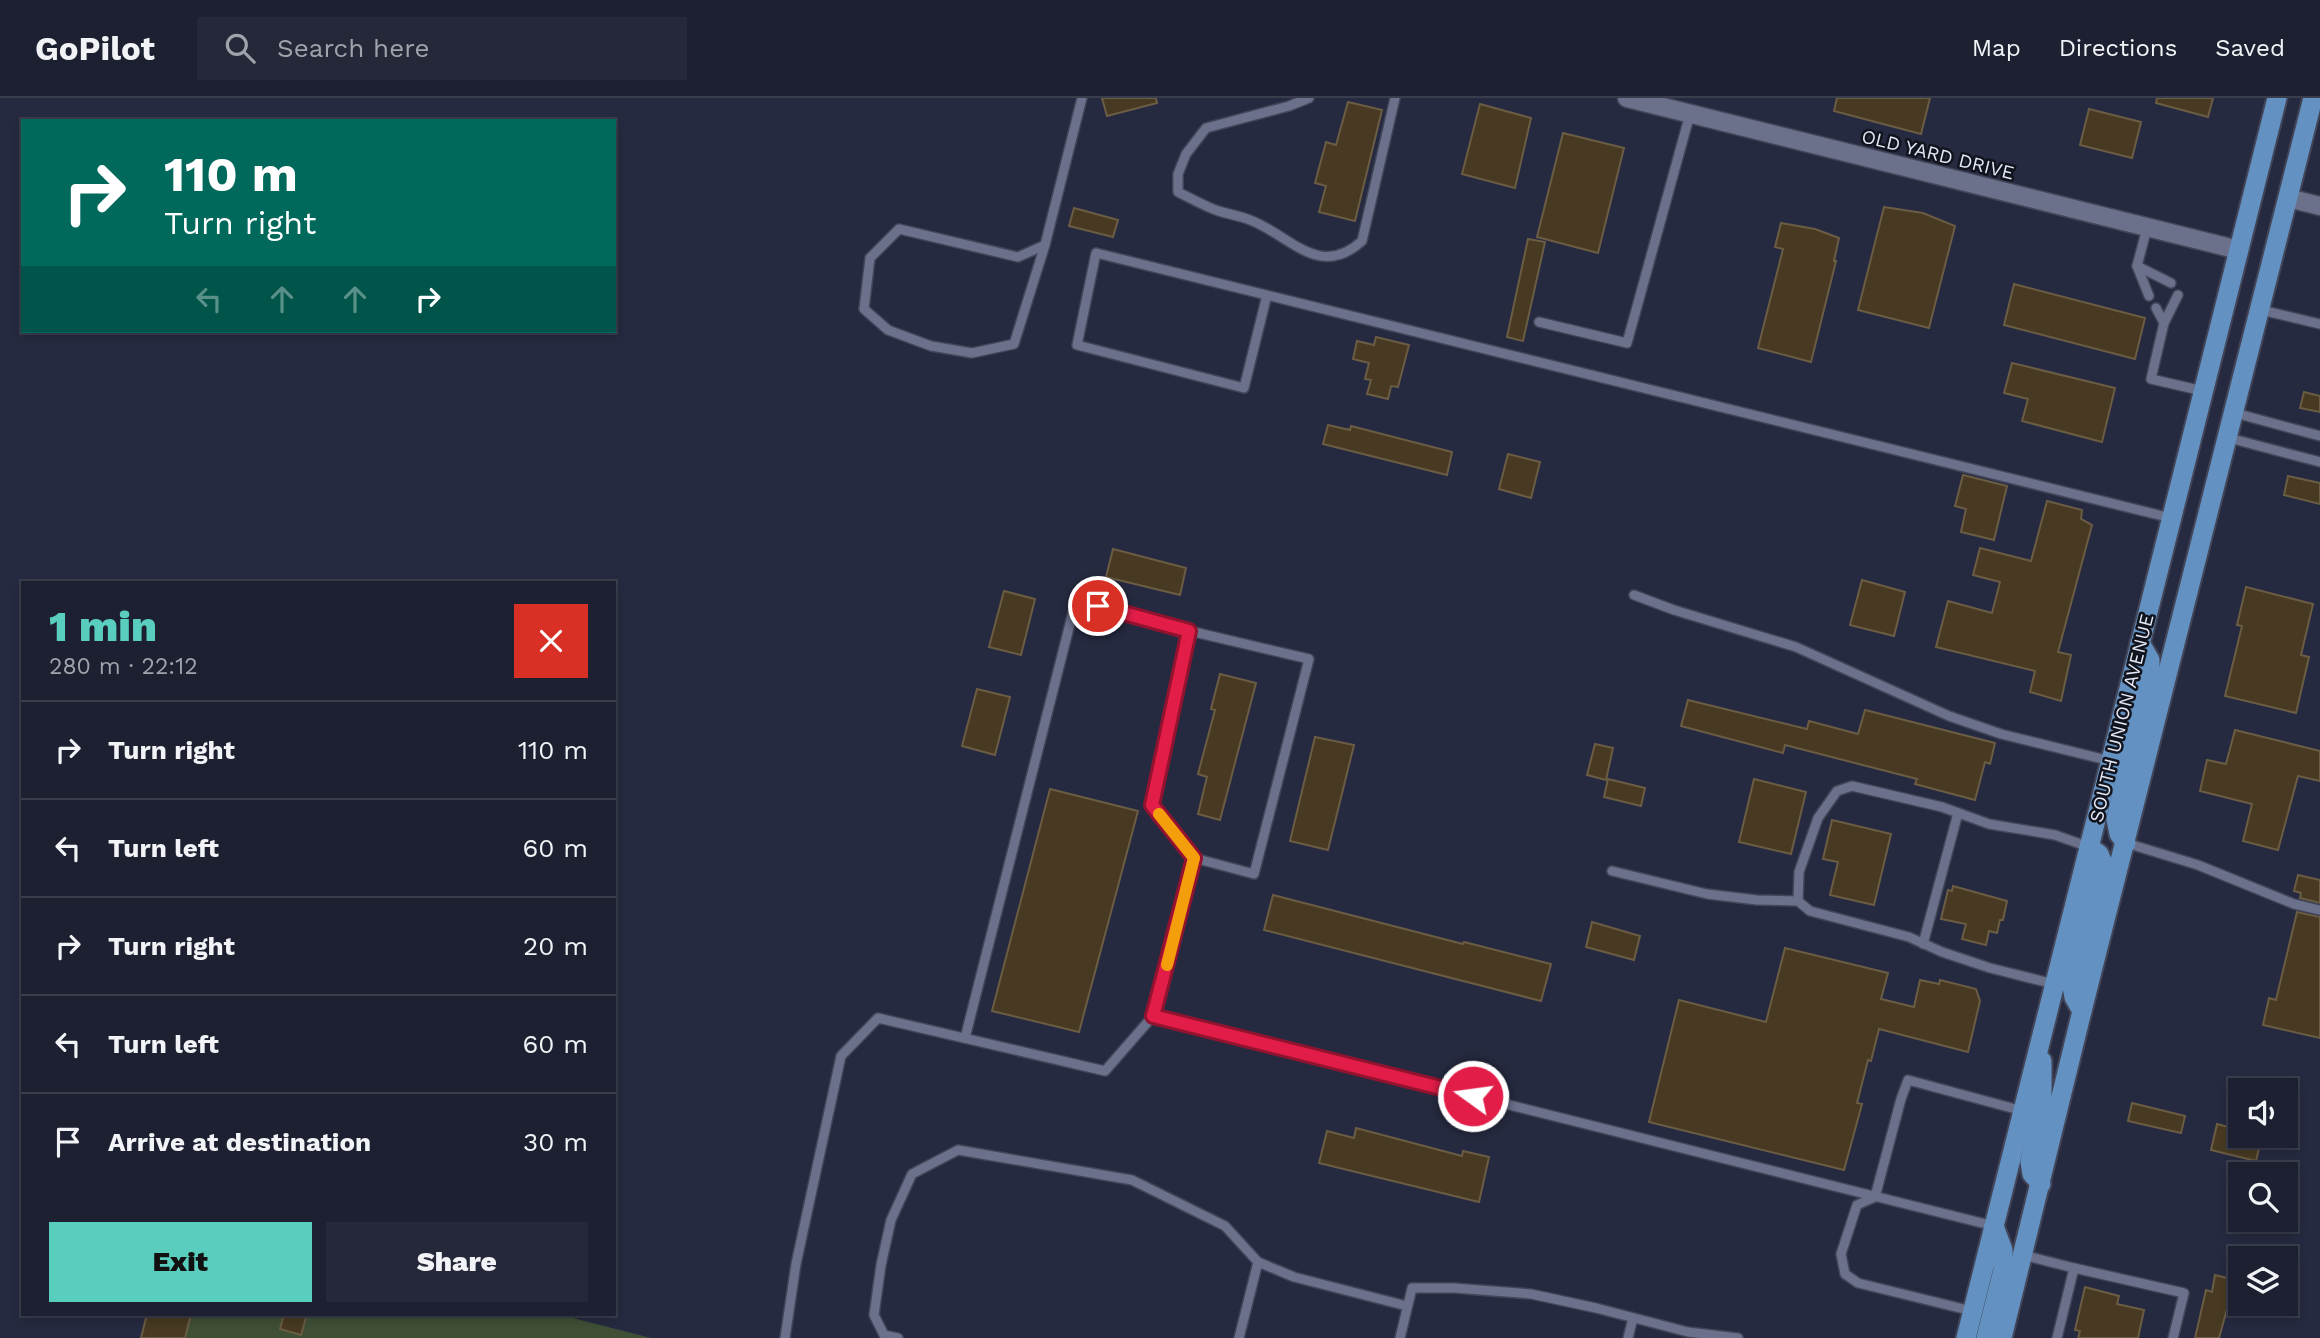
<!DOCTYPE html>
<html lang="en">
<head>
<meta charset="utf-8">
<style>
  :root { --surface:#1c2030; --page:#252838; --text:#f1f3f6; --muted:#a0a3ab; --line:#3a3e4c; --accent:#59cebf }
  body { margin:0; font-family:"Work Sans",sans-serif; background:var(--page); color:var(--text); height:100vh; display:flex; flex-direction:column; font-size:26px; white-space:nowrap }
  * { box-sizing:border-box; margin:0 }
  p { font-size:23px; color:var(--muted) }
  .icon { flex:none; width:38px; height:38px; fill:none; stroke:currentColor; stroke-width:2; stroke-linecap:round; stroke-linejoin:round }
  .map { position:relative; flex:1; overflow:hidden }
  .panel { position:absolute; left:21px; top:483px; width:595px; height:735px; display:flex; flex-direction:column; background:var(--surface); border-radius:0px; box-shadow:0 4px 10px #0003,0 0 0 2px var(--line) }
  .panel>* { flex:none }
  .banner { position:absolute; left:21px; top:21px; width:595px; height:214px; border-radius:0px; box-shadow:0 4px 10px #0003,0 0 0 2px var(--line); background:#00695c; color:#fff; overflow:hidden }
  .controls { position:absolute; left:2228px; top:980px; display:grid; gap:14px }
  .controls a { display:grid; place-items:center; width:70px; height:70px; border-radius:0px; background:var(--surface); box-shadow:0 4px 10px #0003,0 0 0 2px var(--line); font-size:35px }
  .pin { position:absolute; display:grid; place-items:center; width:60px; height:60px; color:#fff; margin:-30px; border:4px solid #fff; border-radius:50%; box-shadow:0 2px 7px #0007 }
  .me { position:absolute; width:77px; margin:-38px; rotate:284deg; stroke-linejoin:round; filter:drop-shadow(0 0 5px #0008) }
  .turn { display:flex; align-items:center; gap:24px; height:147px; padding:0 28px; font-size:32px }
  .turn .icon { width:91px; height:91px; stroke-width:2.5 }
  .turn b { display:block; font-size:49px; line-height:60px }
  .lanes { display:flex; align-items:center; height:66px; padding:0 28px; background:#0003; justify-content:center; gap:35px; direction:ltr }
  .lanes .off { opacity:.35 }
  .round { display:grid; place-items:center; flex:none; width:74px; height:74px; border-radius:0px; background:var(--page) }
  .overview { display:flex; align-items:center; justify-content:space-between; height:119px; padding:0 28px }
  h1 { font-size:42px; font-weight:800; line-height:52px; color:var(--accent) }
  .action { display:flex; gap:14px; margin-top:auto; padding:14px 28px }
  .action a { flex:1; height:80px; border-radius:0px; background:var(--accent); color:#111; font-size:28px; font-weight:800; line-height:80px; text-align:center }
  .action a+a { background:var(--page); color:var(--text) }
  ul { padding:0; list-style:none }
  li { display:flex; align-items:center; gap:21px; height:98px; padding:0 28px; border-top:2px solid var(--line) }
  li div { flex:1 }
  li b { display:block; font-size:26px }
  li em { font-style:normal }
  header { display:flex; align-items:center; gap:42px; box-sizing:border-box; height:98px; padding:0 35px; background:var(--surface); border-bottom:2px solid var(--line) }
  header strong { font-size:33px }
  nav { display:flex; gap:38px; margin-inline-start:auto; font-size:24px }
  .search { width:490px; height:63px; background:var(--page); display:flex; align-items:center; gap:18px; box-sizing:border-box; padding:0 24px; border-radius:0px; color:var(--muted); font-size:26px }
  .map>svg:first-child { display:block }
  .green { fill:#3f5036 }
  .building { fill:#483a22; stroke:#6b5c44; stroke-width:2 }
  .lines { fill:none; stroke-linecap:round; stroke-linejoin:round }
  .service-casing { stroke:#424558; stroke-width:12 }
  .minor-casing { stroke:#424558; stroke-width:21 }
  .primary-casing { stroke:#424558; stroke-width:23 }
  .service { stroke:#6b708b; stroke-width:9 }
  .minor { stroke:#6b708b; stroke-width:18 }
  .primary { stroke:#6391c2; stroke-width:19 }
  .route-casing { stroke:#92132f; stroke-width:18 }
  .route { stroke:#e11d48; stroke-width:12 }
  .slow { stroke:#f59e0b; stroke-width:12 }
  .labels { text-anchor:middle; stroke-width:5; stroke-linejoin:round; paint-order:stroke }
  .street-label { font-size:19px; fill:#e4e8f7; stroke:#11131d }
</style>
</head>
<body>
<header>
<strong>GoPilot</strong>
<div class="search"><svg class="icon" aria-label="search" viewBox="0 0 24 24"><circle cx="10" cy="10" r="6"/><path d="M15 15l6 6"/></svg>Search here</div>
<nav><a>Map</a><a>Directions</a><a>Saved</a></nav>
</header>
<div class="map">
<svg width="2320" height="1240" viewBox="0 0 2320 1240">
  <rect width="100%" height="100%" fill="#262a40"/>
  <path class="green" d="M189 1216H557L651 1240H183Z"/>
  <g class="building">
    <path d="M1102 0H1156L1157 5 1107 18Z"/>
    <path d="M1837 0H1930L1921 36 1834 13Z"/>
    <path d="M2157 0H2213L2208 19 2156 5Z"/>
    <path d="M1348 4 1382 12 1355 123 1319 114 1326 88 1315 85 1326 44 1336 47Z"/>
    <path d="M1480 6 1531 20 1515 90 1462 76Z"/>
    <path d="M2089 11 2141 24 2132 60 2080 47Z"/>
    <path d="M1563 35 1624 50 1598 155 1537 139Z"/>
    <path d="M1884 109 1923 115 1955 128 1929 230 1858 212Z"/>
    <path d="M1074 110 1118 122 1113 139 1069 128Z"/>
    <path d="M1781 125 1815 131 1839 140 1834 163H1836L1811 264 1758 250 1783 151 1775 149Z"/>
    <path d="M1528 141 1545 144 1523 243 1507 239Z"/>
    <path d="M2014 186 2145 220 2135 261 2004 227Z"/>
    <path d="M1376 239 1409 247 1398 289 1391 288 1388 301 1367 296 1371 282 1365 281 1369 265 1353 261 1357 243 1374 247Z"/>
    <path d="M2012 265 2115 290 2102 344 2022 323 2028 301 2004 295Z"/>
    <path d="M2304 294 2320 298V314L2300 310Z"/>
    <path d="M1328 327 1350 332 1351 328 1452 354 1447 377 1323 346Z"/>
    <path d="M1508 356 1540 364 1531 400 1499 391Z"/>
    <path d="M1963 377 2007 388 1994 442 1961 434 1966 411 1955 408Z"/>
    <path d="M2288 378 2320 385V406L2284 397Z"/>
    <path d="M2047 403 2082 412 2081 421 2092 427 2058 554 2071 557 2061 603 2030 594 2035 573 1936 549 1948 503 1992 515 2000 484 1973 477 1980 450 2031 463Z"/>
    <path d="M1113 451 1186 470 1180 497 1106 479Z"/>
    <path d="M1862 482 1905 494 1894 538 1850 527Z"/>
    <path d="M2246 489 2313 506 2301 557 2309 559 2296 615 2225 598 2242 528 2237 527Z"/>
    <path d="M1004 493 1035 501 1021 557 989 549Z"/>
    <path d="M1220 576 1256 585 1220 722 1198 716 1207 679 1198 676 1215 612 1211 611Z"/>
    <path d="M977 591 1010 599 995 657 962 648Z"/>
    <path d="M1688 602 1807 631 1809 623 1858 636 1865 612 1995 645 1990 666 1985 664 1975 702 1915 686 1917 681 1785 647 1783 655 1681 628Z"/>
    <path d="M2235 632 2320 653V683L2298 678 2278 752 2243 743 2252 706 2200 693 2207 662 2226 666Z"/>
    <path d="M1315 639 1354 647 1328 752 1290 743Z"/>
    <path d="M1595 646 1613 650 1606 682 1587 677Z"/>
    <path d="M1608 681 1645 690 1641 708 1604 699Z"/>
    <path d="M1754 681 1806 694 1791 756 1739 744Z"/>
    <path d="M1050 691 1138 713 1079 934 992 913Z"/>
    <path d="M1832 722 1891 736 1874 807 1830 797 1838 764 1823 761Z"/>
    <path d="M2298 777 2320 782V805L2300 800 2301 795 2294 793Z"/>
    <path d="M1953 788 2007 803 2003 822H2000L1997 835 1989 833 1986 847 1962 841 1966 826 1941 821 1948 792 1952 793Z"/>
    <path d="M1273 797 1463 846 1464 844 1551 866 1541 903 1264 832Z"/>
    <path d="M2297 814 2320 819V940L2263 927 2269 900 2276 902Z"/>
    <path d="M1592 824 1640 838 1634 862 1586 849Z"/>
    <path d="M1785 850 1888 875 1881 901 1914 909 1920 882 1939 886 1940 882 1976 891 1980 903 1968 954 1879 931 1871 963 1868 962 1857 1005 1862 1006 1844 1072 1649 1024 1679 902 1766 924Z"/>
    <path d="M2132 1005 2185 1018 2181 1035 2128 1023Z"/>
    <path d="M2217 1026 2240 1032V1038H2262L2256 1063 2211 1052Z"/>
    <path d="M1356 1030 1462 1058 1463 1053 1489 1059 1479 1104 1319 1065 1327 1033 1354 1040Z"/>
    <path d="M2215 1177 2235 1182 2219 1240H2195L2206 1192 2212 1194Z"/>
    <path d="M2085 1189 2119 1198 2117 1206 2144 1212 2138 1240H2078L2080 1233 2075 1232Z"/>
    <path d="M147 1216H191L185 1240H141Z"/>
    <path d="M284 1216H307L301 1237 280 1231Z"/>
  </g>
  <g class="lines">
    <defs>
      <g id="service">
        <path d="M1309 0 1289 8 1206 30 1186 56 1178 76V94C1190 100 1201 106 1213 111 1225 116 1238 117 1250 122 1290 137 1319 182 1362 143L1395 0"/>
        <path d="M2147 130 2137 168 2149 198"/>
        <path d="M1045 147 1018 159 899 131 870 160 864 211 888 232 931 248 972 255 1014 246 1045 147 1082 0"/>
        <path d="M2137 168 2171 185"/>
        <path d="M1267 197 1244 290 1077 247 1096 155 2171 420"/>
        <path d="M2156 210 2164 225 2151 281 2203 293"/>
        <path d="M2261 212 2320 226"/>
        <path d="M1539 224 1627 245 1690 16"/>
        <path d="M2164 225 2178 197"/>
        <path d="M2235 315 2320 338"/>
        <path d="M2229 340 2320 364"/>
        <path d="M1634 497 1674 512 1796 549 1949 618 2001 636 2111 663"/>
        <path d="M2126 745 2198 767 2294 806 2320 812"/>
        <path d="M1612 773 1707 796 1757 802 1798 803"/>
        <path d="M1923 846 1958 715"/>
        <path d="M2054 886 1990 870 1942 854 1909 839 1810 813 1798 803 1799 774 1818 720 1837 693 1852 688 1942 709 1989 726 2055 737 2089 749"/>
        <path d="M1153 918 1994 1128"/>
        <path d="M965 940 1076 502 1190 533 1309 561 1254 776 1194 760 1151 707 1190 533"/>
        <path d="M2023 1157 2074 1170"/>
        <path d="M1972 1213 1858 1185 1845 1176 1841 1156 1857 1107 1875 1099 1901 1001 1908 982 2023 1013"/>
        <path d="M785 1240 796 1166 841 958 878 920 1105 973 1153 918 1194 760"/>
        <path d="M898 1240 884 1237 874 1217 881 1167 891 1122 912 1076 958 1052 1132 1082 1225 1128 1258 1164 1294 1179 1407 1208"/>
        <path d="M1239 1240 1258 1164"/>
        <path d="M1400 1240 1412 1190H1454L1531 1196 1596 1210 1688 1234 1738 1240"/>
        <path d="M1628 1240 1633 1220"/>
        <path d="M2057 1240 2074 1170 2184 1195 2173 1240"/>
      </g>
      <g id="minor">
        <path d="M1627 0 2239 152"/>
        <path d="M2288 100 2320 108"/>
      </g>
      <g id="primary">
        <path d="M2126 745 2119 736 2116 721 2150 577V562L2140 545"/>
        <path d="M2082 913 2074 899 2072 888 2103 765 2099 756 2089 749"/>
        <path d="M2041 1086 2032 1076 2030 1064 2042 1007V963"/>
        <path d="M1966 1240 2277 0"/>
        <path d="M1986 1240 2003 1172V1152L1994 1128"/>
        <path d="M2002 1240 2082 913 2313 0"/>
      </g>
    </defs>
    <use href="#service" class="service-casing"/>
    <use href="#minor" class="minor-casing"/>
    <use href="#primary" class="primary-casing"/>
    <use href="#service" class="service"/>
    <use href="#minor" class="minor"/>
    <use href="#primary" class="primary"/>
  </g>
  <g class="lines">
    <defs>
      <path id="route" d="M1098 508 1189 533 1152 707 1194 760 1153 918 1473 998"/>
    </defs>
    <use href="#route" class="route-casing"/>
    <use href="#route" class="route"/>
    <path class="slow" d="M1159 716 1194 760 1167 867"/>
  </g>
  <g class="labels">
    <g class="street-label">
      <text transform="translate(1938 56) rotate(14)" y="7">OLD YARD DRIVE</text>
      <text transform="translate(2121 620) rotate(-76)" y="7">SOUTH UNION AVENUE</text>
    </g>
  </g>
</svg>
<div class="controls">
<a><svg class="icon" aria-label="sound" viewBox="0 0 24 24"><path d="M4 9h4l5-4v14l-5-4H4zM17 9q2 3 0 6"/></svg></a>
<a><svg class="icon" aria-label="search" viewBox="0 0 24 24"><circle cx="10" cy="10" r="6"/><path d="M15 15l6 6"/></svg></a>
<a><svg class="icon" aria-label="layers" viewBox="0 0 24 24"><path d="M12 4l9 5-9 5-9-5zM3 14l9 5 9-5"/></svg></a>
</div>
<div class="pin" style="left:1098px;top:508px;background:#d93025"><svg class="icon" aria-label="arrive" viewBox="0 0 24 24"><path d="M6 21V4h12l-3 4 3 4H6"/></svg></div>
<svg class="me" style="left:1473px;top:998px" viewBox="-20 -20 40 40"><circle r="17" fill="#e11d48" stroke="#fff" stroke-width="3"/><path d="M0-11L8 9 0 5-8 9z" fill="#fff"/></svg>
<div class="banner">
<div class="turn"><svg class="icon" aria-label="right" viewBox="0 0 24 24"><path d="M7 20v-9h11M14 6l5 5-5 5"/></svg><div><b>110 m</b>Turn right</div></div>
<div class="lanes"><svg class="icon off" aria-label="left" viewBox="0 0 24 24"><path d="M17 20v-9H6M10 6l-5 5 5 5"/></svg><svg class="icon off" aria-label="ahead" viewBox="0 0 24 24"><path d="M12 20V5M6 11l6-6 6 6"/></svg><svg class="icon off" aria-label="ahead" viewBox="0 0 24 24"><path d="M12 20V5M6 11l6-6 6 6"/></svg><svg class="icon" aria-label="right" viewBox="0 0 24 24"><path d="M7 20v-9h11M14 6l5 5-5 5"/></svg></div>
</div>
<section class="panel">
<div class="overview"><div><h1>1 min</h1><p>280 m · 22:12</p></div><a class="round" style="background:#d93025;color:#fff"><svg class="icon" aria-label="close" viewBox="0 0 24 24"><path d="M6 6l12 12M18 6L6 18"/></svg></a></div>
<ul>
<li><svg class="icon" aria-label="right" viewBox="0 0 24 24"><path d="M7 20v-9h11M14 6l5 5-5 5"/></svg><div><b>Turn right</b></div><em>110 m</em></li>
<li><svg class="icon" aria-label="left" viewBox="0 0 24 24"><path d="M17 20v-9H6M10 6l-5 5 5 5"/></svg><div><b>Turn left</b></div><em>60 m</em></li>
<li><svg class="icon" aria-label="right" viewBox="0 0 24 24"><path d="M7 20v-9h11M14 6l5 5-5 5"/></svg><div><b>Turn right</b></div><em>20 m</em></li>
<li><svg class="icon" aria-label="left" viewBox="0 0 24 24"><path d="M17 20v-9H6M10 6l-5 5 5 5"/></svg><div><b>Turn left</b></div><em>60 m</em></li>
<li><svg class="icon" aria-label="arrive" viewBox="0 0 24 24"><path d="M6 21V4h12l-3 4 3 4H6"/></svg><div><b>Arrive at destination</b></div><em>30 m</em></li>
</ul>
<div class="action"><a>Exit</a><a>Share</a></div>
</section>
</div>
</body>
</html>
